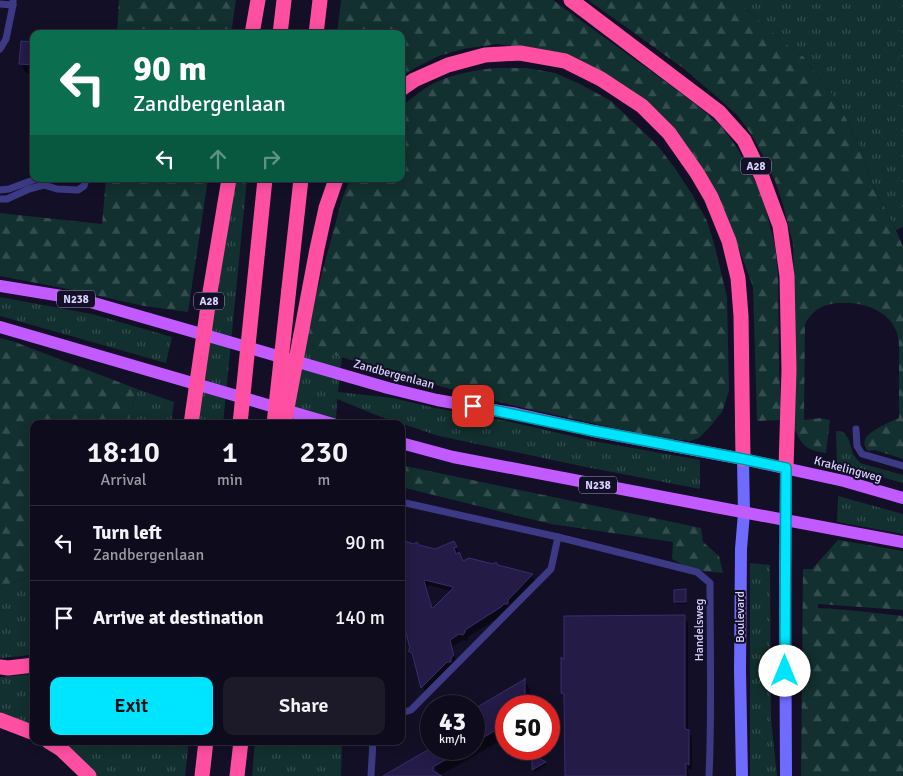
<!DOCTYPE html>
<html lang="en">
<head>
<meta charset="utf-8">
<style>
  :root { --surface:#0e0b1c; --page:#1c1929; --text:#f1f3f6; --muted:#9b9ba3; --line:#2e2b3b; --accent:#00e5ff }
  body { margin:0; font-family:Signika,sans-serif; background:var(--page); color:var(--text); height:100vh; display:flex; flex-direction:column; font-size:19px; white-space:nowrap }
  * { box-sizing:border-box; margin:0 }
  p { font-size:16px; color:var(--muted) }
  .icon { flex:none; width:28px; height:28px; fill:none; stroke:currentColor; stroke-width:2; stroke-linecap:round; stroke-linejoin:round }
  .map { position:relative; flex:1; overflow:hidden }
  .side { position:absolute; left:30px; top:420px; width:375px; height:325px; display:flex; flex-direction:column; background:var(--surface); border-radius:10px; box-shadow:0 2px 12px #0003,0 0 0 1px var(--line) }
  .side>* { flex:none }
  .top-card { position:absolute; left:30px; top:30px; width:375px; height:152px; border-radius:10px; box-shadow:0 2px 12px #0003,0 0 0 1px var(--line); background:#0b6e4f; color:#fff; overflow:hidden }
  .speed { position:absolute; left:420px; top:695px; display:flex; gap:10px; font-size:25px; font-weight:700; text-align:center }
  .speed>* { display:grid; place-content:center; width:65px; height:65px; border-radius:50%; background:var(--surface); box-shadow:0 2px 12px #0003,0 0 0 1px var(--line); line-height:1 }
  .speed small { font-size:12px; font-weight:400 }
  .speed .limit { border:8px solid #d22; background:#fff; color:#111 }
  .pin { position:absolute; display:grid; place-items:center; width:42px; height:42px; color:#fff; margin:-21px; border-radius:10px; box-shadow:0 2px 8px #0006 }
  .me { position:absolute; width:55px; margin:-28px; rotate:0deg; stroke-linejoin:round; filter:drop-shadow(0 0 4px #0008) }
  .turn { display:flex; align-items:center; gap:18px; height:105px; padding:0 20px; font-size:22px }
  .turn .icon { width:65px; height:65px; stroke-width:2.5 }
  .turn b { display:block; font-size:35px; line-height:42px }
  .lanes { display:flex; align-items:center; height:48px; padding:0 20px; background:#0003; justify-content:center; gap:25px; direction:ltr }
  .lanes .off { opacity:.35 }
  .eta { display:flex; justify-content:space-evenly; align-items:center; height:85px; text-align:center }
  .eta b { font-size:30px; font-weight:600; line-height:35px }
  .action { display:flex; gap:10px; margin-top:auto; padding:10px 20px }
  .action a { flex:1; height:58px; border-radius:10px; background:var(--accent); color:#111; font-size:20px; font-weight:600; line-height:58px; text-align:center }
  .action a+a { background:var(--page); color:var(--text) }
  ul { padding:0; list-style:none }
  li { display:flex; align-items:center; gap:15px; height:75px; padding:0 20px; border-top:1px solid var(--line) }
  li div { flex:1 }
  li b { display:block; font-size:19px }
  li em { font-style:normal }
  .map>svg:first-child { display:block }
  .grass { fill:url(#grass-tufts) }
  .forest { fill:url(#forest-firs) }
  .shadow { fill:#0007; fill-rule:evenodd }
  .building { fill:#241b47; stroke:#3b2d73; fill-rule:evenodd }
  .lines { fill:none; stroke-linecap:round; stroke-linejoin:round }
  .lane { stroke:#3d3a85; stroke-width:7 }
  .secondary { stroke:#6f6bff; stroke-width:12 }
  .primary { stroke:#c25bff; stroke-width:12 }
  .highway { stroke:#ff4fa3; stroke-width:15 }
  .route-casing { stroke:#0095a6; stroke-width:12 }
  .route { stroke:#00e5ff; stroke-width:9 }
  .labels { text-anchor:middle; stroke-width:4; stroke-linejoin:round; paint-order:stroke }
  .shield { fill:#130f26; stroke:#9e99be; stroke-width:1 }
  .shield-label { font-size:11px; font-weight:bold; fill:#d9d4ff }
  .street-label { font-size:12px; fill:#d9d4ff; stroke:#130f26 }
</style>
</head>
<body>
<div class="map">
<svg width="903" height="776" viewBox="0 0 903 776">
  <defs>
    <pattern id="grass-tufts" width="24" height="20" patternUnits="userSpaceOnUse" patternTransform="scale(1.25)"><rect width="24" height="20" fill="#12302f"/><path d="M3 7l-1-3M5 7V3M7 7l1-3M15 17l-1-3M17 17v-4M19 17l1-3" fill="none" stroke="#344d4e"/></pattern>
    <pattern id="forest-firs" width="22" height="20" patternUnits="userSpaceOnUse" patternTransform="scale(1.25)"><rect width="22" height="20" fill="#12302f"/><path d="M5 1l3.5 6h-7zM16 11l3.5 6h-7z" fill="#344d4e"/></pattern>
  </defs>
  <rect width="100%" height="100%" fill="#130f26"/>
  <g class="grass">
    <path d="M733 0H903V227L896 230 870 180 862 152 839 104 804 57 786 44 745 8Z"/>
    <path d="M228 179H247L223 424H191Z"/>
    <path d="M0 297 92 314 172 337 166 363 0 316Z"/>
    <path d="M300 345 342 357 338 392 393 398 435 408 511 422 593 441 700 460V489L581 466 439 436 376 415 337 399 336 424H290Z"/>
    <path d="M137 389 174 402 171 424H128Z"/>
    <path d="M836 431H841L845 434 849 440 853 454 860 463 903 475V483L837 465Z"/>
    <path d="M838 496 903 514V534L837 522Z"/>
    <path d="M750 563 770 565 771 719 777 776H750Z"/>
    <path d="M34 572V654L22 656 0 658V588L26 577Z"/>
    <path d="M34 674V738L0 725V677Z"/>
    <path d="M42 741H189L185 776H92Z"/>
    <path d="M255 741H342L341 776H252Z"/>
  </g>
  <g class="forest">
    <path d="M119 0H236L231 34H117Z"/>
    <path d="M341 0H553L671 86 704 111 723 128 735 145 747 165 758 187 765 206 775 246 778 274 779 371 782 420 757 421 753 287 735 238 646 108 531 49 497 44 463 49 439 56 415 68 401 77V34H337Z"/>
    <path d="M588 0H733L745 8 786 44 804 57 839 104 862 152 870 180 896 230 903 247V459L875 450 868 451C853 435 889 423 899 418 899 401 899 384 899 367 899 356 900 344 897 333 890 311 864 302 843 303 826 303 814 308 805 324L804 420 821 418 830 420 826 453C806 450 802 446 794 428L795 317 793 244 782 201 775 181 764 158 753 137 738 116 717 97 683 68Z"/>
    <path d="M495 68H527L555 73 580 84 611 101 657 145 674 167 692 194 707 221 715 247 727 297 729 391 722 412 708 429 699 438 690 441 660 438 528 409 474 396 300 345 316 295 342 199 350 179H401V107C413 97 426 86 441 80 458 73 477 70 495 68Z"/>
    <path d="M106 179H208L188 312 144 306 58 287 0 276V213L102 224Z"/>
    <path d="M0 338 15 342 137 389 128 424H34V572L26 577 0 588Z"/>
    <path d="M401 465 701 528 703 542 719 556 723 573 692 570 672 559 673 542 551 524 401 487Z"/>
    <path d="M838 540 903 551V610L818 604V608L848 610 903 616V776H801L803 569H812Z"/>
  </g>
  <g class="shadow">
    <path d="M34 43V74L26 73 20 63Z"/>
    <path d="M454 542 463 562 497 566 532 575 535 581 504 614 468 637V639L467 641 463 640 453 646 456 662 426 693 423 687 414 658 410 651 419 546 435 550ZM429 585 451 591 433 610 427 588Z"/>
    <path d="M685 591 687 593V604H677L675 602Z"/>
    <path d="M684 617 688 623V732L692 738V770L688 768 689 776H566V697L562 692 565 662Z"/>
    <path d="M525 681 530 690V706H506V737L439 776H385L432 749H474V710ZM431 761 439 774H436L429 762Z"/>
    <path d="M533 749H543V759L540 760 545 763 546 765 535 772 534 770 533 756 536 754 530 750Z"/>
  </g>
  <g class="building">
    <path d="M21 41 34 42V65L19 64Z"/>
    <path d="M401 540 414 544 417 542 419 545 435 549 454 541 457 547 454 548 456 554 459 552 463 561 469 558 493 564 496 562 498 565 533 574 508 600V604H504L501 607 465 630V632L463 635 459 634 450 640 454 655 451 658V662H447L421 688 412 653 408 651 410 648 401 615ZM425 580 453 587V588L433 608H432L424 581Z"/>
    <path d="M686 589V602H674V590Z"/>
    <path d="M685 615V729L689 730V765L686 763V776H565L564 694 561 693V657L564 660V616Z"/>
    <path d="M525 678V706H506V724L474 743V709L525 679Z"/>
    <path d="M431 748V749H464L433 767V771L442 776H383Z"/>
    <path d="M541 749H542V757H541L539 758 546 762 532 770V754L535 753 532 752 536 753 541 750Z"/>
  </g>
  <g class="lines">
    <g class="lane">
      <path d="M0 4 13 5V0"/>
      <path d="M0 49 6 39 13 5"/>
      <path d="M0 190 9 189 36 179"/>
      <path d="M0 199H7L29 189 44 185 57 189 78 190 84 186 86 179"/>
      <path d="M856 429 857 446 862 454 903 466"/>
      <path d="M401 502 558 537 697 572 710 583C710 647 712 712 709 776"/>
      <path d="M401 713 411 710 551 569 558 537"/>
      <path d="M371 776 373 741"/>
    </g>
    <g class="secondary">
      <path d="M742 776 740 670 741 549 744 513 743 459"/>
      <path d="M786 776 785 573 786 468"/>
    </g>
    <g class="primary">
      <path d="M0 286 80 299 388 388 437 400 517 414 594 431 743 459 844 481 903 498"/>
      <path d="M0 327 333 424"/>
      <path d="M401 443 453 457 705 505 903 542"/>
    </g>
    <g class="highway">
      <path d="M571 0 719 112 744 140 762 177 780 226 787 276 789 370 786 468"/>
      <path d="M252 34 258 0"/>
      <path d="M280 34 284 0"/>
      <path d="M316 34 320 0"/>
      <path d="M401 89 414 80 448 65 485 55 520 53 565 61 601 79 642 106 669 133 697 173 711 197 729 241 738 278 741 316 743 459"/>
      <path d="M191 424 210 292 229 179"/>
      <path d="M240 424 265 179"/>
      <path d="M274 424 301 179"/>
      <path d="M284 424 317 249 326 208 336 179"/>
      <path d="M0 667 8 668 34 665"/>
      <path d="M0 720 34 733"/>
      <path d="M48 741 61 749 89 776"/>
      <path d="M202 776 206 741"/>
      <path d="M237 776 241 741"/>
    </g>
  </g>
  <g class="lines">
    <defs>
      <path id="route" d="M473 406 594 431 743 459 786 468 785 671"/>
    </defs>
    <use href="#route" class="route-casing"/>
    <use href="#route" class="route"/>
  </g>
  <g class="labels">
    <g class="shield">
      <rect x="741" y="157.5" width="30" height="17" rx="4"/>
      <rect x="57" y="290.5" width="38" height="17" rx="4"/>
      <rect x="194" y="292.5" width="30" height="17" rx="4"/>
      <rect x="579" y="476.5" width="38" height="17" rx="4"/>
    </g>
    <g class="shield-label">
      <text x="756" y="170">A28</text>
      <text x="76" y="303">N238</text>
      <text x="209" y="305">A28</text>
      <text x="598" y="489">N238</text>
    </g>
    <g class="street-label">
      <text transform="translate(394 374) rotate(15)" y="4">Zandbergenlaan</text>
      <text transform="translate(848 469) rotate(15)" y="4">Krakelingweg</text>
      <text transform="translate(740 617) rotate(-90)" y="4">Boulevard</text>
      <text transform="translate(699 630) rotate(-90)" y="4">Handelsweg</text>
    </g>
  </g>
</svg>
<div class="speed"><div>43<small>km/h</small></div><div class="limit">50</div></div>
<div class="pin" style="left:473px;top:406px;background:#d93025"><svg class="icon" aria-label="arrive" viewBox="0 0 24 24"><path d="M6 21V4h12l-3 4 3 4H6"/></svg></div>
<svg class="me" style="left:785px;top:671px" viewBox="-20 -20 40 40"><circle r="19" fill="#fff"/><path d="M0-13L10 11 0 6-10 11z" fill="#00e5ff"/></svg>
<div class="top-card">
<div class="turn"><svg class="icon" aria-label="left" viewBox="0 0 24 24"><path d="M17 20v-9H6M10 6l-5 5 5 5"/></svg><div><b>90 m</b>Zandbergenlaan</div></div>
<div class="lanes"><svg class="icon" aria-label="left" viewBox="0 0 24 24"><path d="M17 20v-9H6M10 6l-5 5 5 5"/></svg><svg class="icon off" aria-label="ahead" viewBox="0 0 24 24"><path d="M12 20V5M6 11l6-6 6 6"/></svg><svg class="icon off" aria-label="right" viewBox="0 0 24 24"><path d="M7 20v-9h11M14 6l5 5-5 5"/></svg></div>
</div>
<section class="side">
<div class="eta">
<div><b>18:10</b><p>Arrival</p></div>
<div><b>1</b><p>min</p></div>
<div><b>230</b><p>m</p></div>
</div>
<ul>
<li><svg class="icon" aria-label="left" viewBox="0 0 24 24"><path d="M17 20v-9H6M10 6l-5 5 5 5"/></svg><div><b>Turn left</b><p>Zandbergenlaan</p></div><em>90 m</em></li>
<li><svg class="icon" aria-label="arrive" viewBox="0 0 24 24"><path d="M6 21V4h12l-3 4 3 4H6"/></svg><div><b>Arrive at destination</b></div><em>140 m</em></li>
</ul>
<div class="action"><a>Exit</a><a>Share</a></div>
</section>
</div>
</body>
</html>
